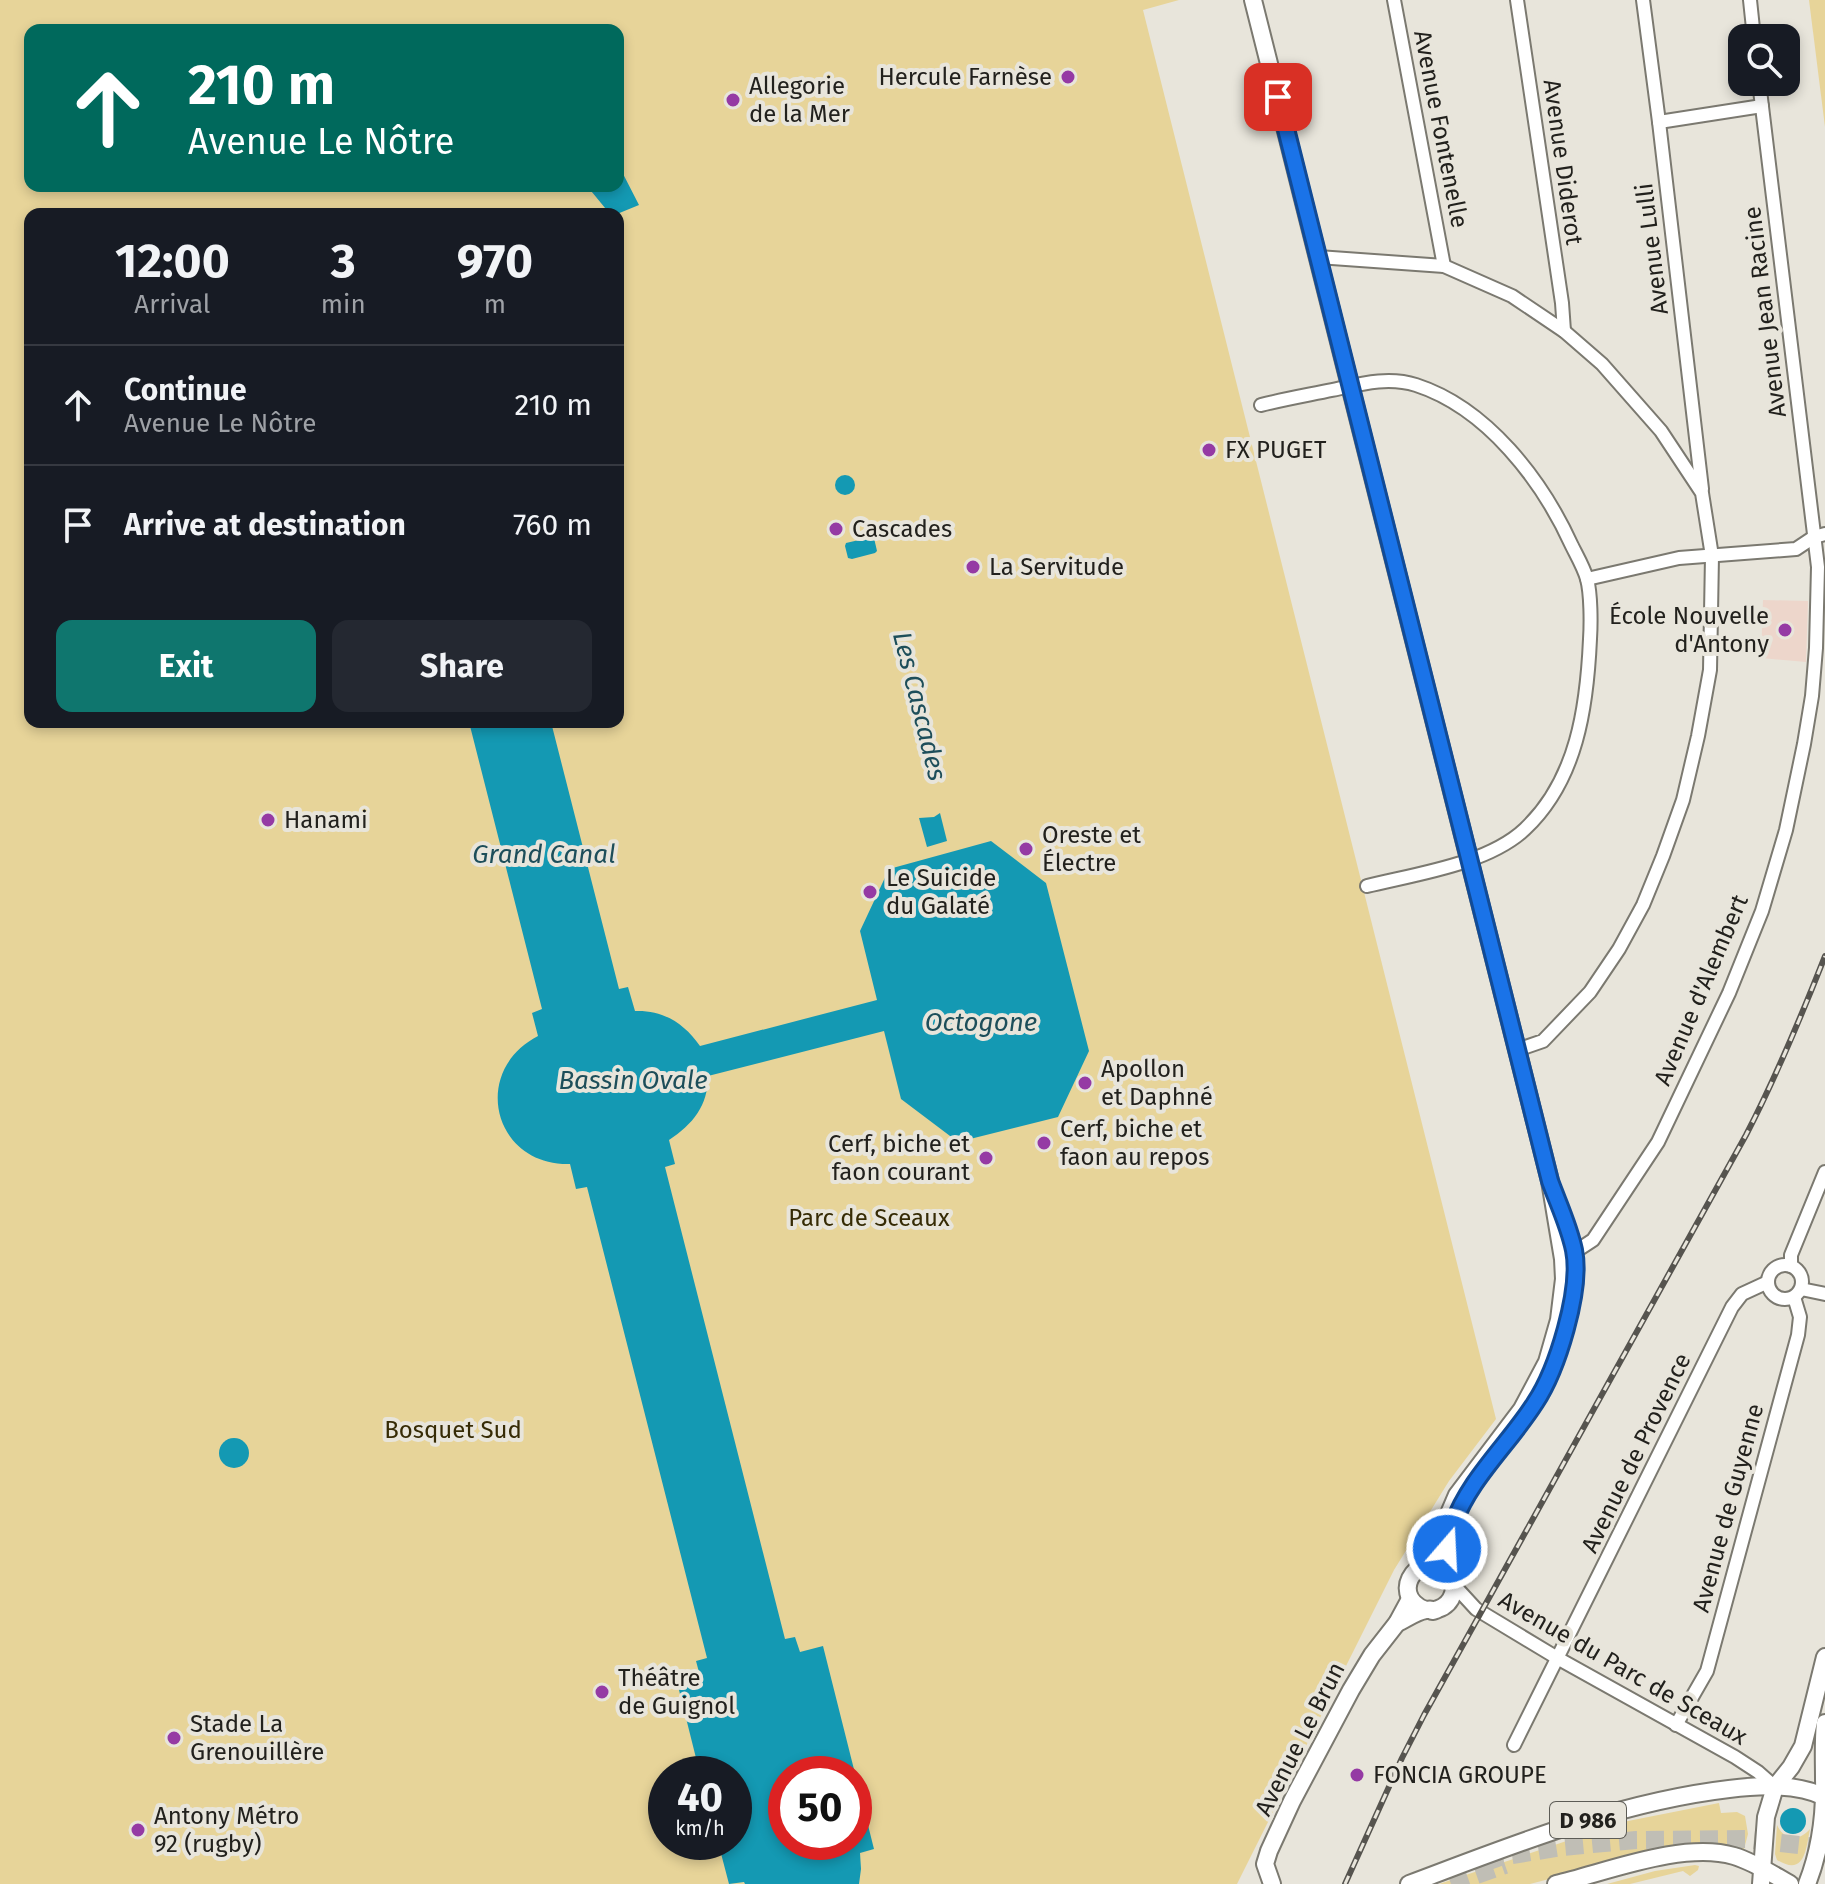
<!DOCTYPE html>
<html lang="en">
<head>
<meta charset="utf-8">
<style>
  :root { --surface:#171b24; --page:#242831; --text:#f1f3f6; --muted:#9ea1a6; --line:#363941; --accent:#0f766e }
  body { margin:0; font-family:"Fira Sans",sans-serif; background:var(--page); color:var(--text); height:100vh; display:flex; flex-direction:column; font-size:30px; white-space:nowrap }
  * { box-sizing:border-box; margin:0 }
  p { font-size:26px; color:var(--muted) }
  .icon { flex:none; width:44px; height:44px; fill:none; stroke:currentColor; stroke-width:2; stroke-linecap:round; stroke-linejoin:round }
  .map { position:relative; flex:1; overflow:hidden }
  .details { position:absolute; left:24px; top:208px; width:600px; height:520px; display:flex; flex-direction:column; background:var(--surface); border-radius:16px; box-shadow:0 4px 12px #0003 }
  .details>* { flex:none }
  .top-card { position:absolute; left:24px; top:24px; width:600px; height:168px; border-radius:16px; box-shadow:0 4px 12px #0003; background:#00695c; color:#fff; overflow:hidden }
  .fabs { position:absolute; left:1728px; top:24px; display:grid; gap:16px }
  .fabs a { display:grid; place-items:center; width:72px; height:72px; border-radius:16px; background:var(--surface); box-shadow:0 4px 12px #0003; font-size:40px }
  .speed { position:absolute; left:648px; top:1756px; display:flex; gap:16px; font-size:40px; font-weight:700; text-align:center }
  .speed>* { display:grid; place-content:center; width:104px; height:104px; border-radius:50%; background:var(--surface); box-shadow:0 4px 12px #0003; line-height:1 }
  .speed small { font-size:20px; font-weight:400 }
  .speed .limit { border:12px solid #d22; background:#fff; color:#111 }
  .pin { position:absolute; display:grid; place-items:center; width:68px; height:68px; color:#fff; margin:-34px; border-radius:16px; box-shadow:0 4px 12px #0006 }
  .me { position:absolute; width:88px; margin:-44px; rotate:19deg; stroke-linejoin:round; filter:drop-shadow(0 0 6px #0008) }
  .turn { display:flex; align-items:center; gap:28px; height:168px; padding:0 32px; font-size:36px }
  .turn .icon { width:104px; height:104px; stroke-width:2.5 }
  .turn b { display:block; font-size:56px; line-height:68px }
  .eta { display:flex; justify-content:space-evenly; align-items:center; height:136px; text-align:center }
  .eta b { font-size:48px; font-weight:700; line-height:56px }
  .primary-button { display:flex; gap:16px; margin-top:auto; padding:16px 32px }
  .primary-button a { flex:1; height:92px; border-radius:16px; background:var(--accent); color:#fff; font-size:32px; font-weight:700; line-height:92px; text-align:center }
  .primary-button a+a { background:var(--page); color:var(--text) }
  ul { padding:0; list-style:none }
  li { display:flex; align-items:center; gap:24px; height:120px; padding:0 32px; border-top:2px solid var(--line) }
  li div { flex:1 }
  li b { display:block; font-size:30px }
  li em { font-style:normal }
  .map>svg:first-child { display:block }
  .education { fill:#edd6cb }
  .green { fill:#e7d499; fill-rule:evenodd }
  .water { fill:#1499b3; fill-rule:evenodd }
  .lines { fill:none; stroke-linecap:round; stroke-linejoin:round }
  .highway-tunnel { stroke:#c0beb5; stroke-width:18; stroke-dasharray:18 9; stroke-linecap:butt }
  .minor-casing { stroke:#7b7970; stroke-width:16 }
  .major-casing { stroke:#7b7970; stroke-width:20 }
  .minor { stroke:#fff; stroke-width:12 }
  .major { stroke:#fff; stroke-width:16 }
  .rail-casing { stroke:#56544f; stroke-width:6 }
  .rail { stroke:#e8e5db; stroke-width:3; stroke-dasharray:9; stroke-linecap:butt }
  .route-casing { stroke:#114b97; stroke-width:20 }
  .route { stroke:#1a73e8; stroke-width:14 }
  .poi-dot { fill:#953aa4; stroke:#e8e5db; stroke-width:3 }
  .labels { text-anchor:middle; stroke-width:8; stroke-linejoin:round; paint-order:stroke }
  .shield { fill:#e8e5db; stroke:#5d5c56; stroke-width:2 }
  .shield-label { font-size:22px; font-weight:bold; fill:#22211d }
  .poi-label { font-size:24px; fill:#22211d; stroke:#e8e5db; text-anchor:start }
  .street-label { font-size:24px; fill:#22211d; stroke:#e8e5db }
  .park-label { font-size:24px; fill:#362b05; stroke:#e8e5db }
  .water-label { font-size:26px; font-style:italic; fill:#1d4e5a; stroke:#e8e5db }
</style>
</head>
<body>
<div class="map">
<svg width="1825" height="1884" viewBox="0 0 1825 1884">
  <rect width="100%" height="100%" fill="#e8e5db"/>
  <path class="education" d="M1763 600 1808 601 1806 662 1761 658Z"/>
  <g class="green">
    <path d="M0 0H1179L1143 10 1496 1419 1449 1481 1394 1570 1237 1884H0ZM30 30H618V186H30ZM30 214H618V722H30ZM666 1774H734V1842H666ZM786 1774H854V1842H786Z"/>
    <path d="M1809 0H1825V127Z"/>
    <path d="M1719 1803 1721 1813 1737 1812 1745 1816 1748 1834 1744 1849 1712 1844 1672 1847 1530 1884H1439L1623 1822Z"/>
    <path d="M1777 1825C1784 1840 1799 1842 1810 1829 1806 1849 1805 1877 1777 1860L1775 1854Z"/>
    <path d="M1695 1865 1699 1866 1698 1870 1690 1876 1683 1871 1630 1884H1607L1655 1871Z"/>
  </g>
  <g class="water">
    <path d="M619 166 639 205 617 214H610L587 186H618Z"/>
    <circle cx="845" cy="485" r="10"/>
    <path d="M872 537 874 538 877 551 875 553 852 559 848 558 845 546 846 543Z"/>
    <path d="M469 722H551L619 989 628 987 635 1011C663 1010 684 1023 700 1046L877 1000 860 931 889 869 991 841 1046 883 1089 1051 1058 1117 958 1142 901 1099 884 1031 708 1076C708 1106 693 1124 669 1140L675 1164 665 1167 785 1639 795 1637 800 1652 823 1646 874 1849 860 1853 861 1869 859 1884H745L744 1882 729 1884 718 1842H734V1774H700L677 1682 700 1676 696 1661 707 1658 587 1187 576 1189 570 1164C493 1166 470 1071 538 1036L532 1013 542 1009ZM786 1774H854V1842H786Z"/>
    <path d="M940 813 947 841 927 847 919 818 934 817Z"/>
    <circle cx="234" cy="1453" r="15"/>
    <circle cx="1793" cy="1821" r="13"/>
  </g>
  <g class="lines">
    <g class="highway-tunnel">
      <path d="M1486 1862 1500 1857 1562 1847 1636 1840 1745 1839 1825 1848"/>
      <path d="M1451 1884 1505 1865"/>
    </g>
    <defs>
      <g id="minor">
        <path d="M1394 0 1444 266"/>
        <path d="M1517 0 1562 303 1564 331"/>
        <path d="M1643 0 1659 122 1702 489"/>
        <path d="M1750 0 1754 38"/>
        <path d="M1659 122 1762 106"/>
        <path d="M1318 257 1444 266 1512 296 1564 331 1602 364 1661 431 1702 493 1712 556 1710 670 1698 736 1683 800 1663 856 1643 905 1619 949 1590 992 1543 1041 1517 1050"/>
        <path d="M1261 405C1285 399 1308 395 1332 390 1360 384 1388 376 1416 385 1487 408 1542 480 1572 546 1577 556 1584 568 1587 579 1591 594 1591 623 1590 639 1587 707 1577 780 1525 829 1488 864 1416 874 1367 886"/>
        <path d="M1587 579 1679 558 1796 549 1814 537 1825 534"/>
        <path d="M1567 1257 1593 1240 1658 1142 1729 993 1762 911 1786 830 1804 744 1812 696 1816 648 1818 567 1759 82"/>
        <circle cx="1785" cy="1282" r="17"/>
        <path d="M1791 1266V1255L1825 1172"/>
        <path d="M1801 1289 1825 1294"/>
        <path d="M1453 1584 1476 1609 1559 1659 1735 1757 1758 1772 1775 1787"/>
        <path d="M1676 1725 1707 1671 1798 1335 1800 1317 1794 1297"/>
        <path d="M1514 1745 1732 1307 1742 1294 1768 1282"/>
      </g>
      <g id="major">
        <path d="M1253 0 1550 1181 1563 1259 1564 1279 1559 1320 1547 1362 1522 1409 1457 1495 1427 1565"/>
        <path d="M1566 1225C1575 1253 1576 1267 1572 1296"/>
        <path d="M1444 1568 1453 1523"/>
        <path d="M1397 1623C1406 1619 1417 1611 1426 1610 1438 1608 1426 1614 1438 1609 1453 1604 1459 1586 1449 1573 1426 1543 1384 1593 1425 1610"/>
        <path d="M1272 1884 1265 1864 1269 1851 1292 1801 1351 1690 1372 1655 1397 1623 1410 1599"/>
        <path d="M1409 1884C1513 1845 1618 1802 1729 1789 1760 1785 1797 1783 1825 1797"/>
        <path d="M1556 1884C1607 1872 1683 1841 1734 1856 1754 1862 1772 1874 1790 1884"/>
        <path d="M1761 1884 1766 1817 1775 1787 1791 1767 1803 1746 1825 1657"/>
        <path d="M1807 1884C1820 1851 1825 1815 1824 1779 1824 1760 1823 1742 1825 1723"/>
      </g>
    </defs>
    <use href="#minor" class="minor-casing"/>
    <use href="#major" class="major-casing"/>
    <use href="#minor" class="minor"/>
    <use href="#major" class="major"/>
    <defs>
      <path id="rail" d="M1345 1884 1402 1758 1424 1715 1746 1135C1776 1077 1801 1017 1825 956"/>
    </defs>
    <use href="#rail" class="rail-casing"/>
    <use href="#rail" class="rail"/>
  </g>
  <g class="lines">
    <defs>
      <path id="route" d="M1278 97 1550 1181C1558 1203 1569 1226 1574 1250 1582 1290 1557 1370 1535 1403 1509 1444 1469 1479 1453 1525 1450 1533 1449 1541 1447 1549"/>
    </defs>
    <use href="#route" class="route-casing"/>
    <use href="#route" class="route"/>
  </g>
  <g class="poi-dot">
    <circle cx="1068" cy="77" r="8"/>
    <circle cx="733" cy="100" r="8"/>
    <circle cx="1209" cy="450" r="8"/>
    <circle cx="836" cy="529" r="8"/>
    <circle cx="973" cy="567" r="8"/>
    <circle cx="1785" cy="630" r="8"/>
    <circle cx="268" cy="820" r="8"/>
    <circle cx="1026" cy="849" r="8"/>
    <circle cx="870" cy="892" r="8"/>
    <circle cx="1085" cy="1083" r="8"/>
    <circle cx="1044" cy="1143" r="8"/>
    <circle cx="986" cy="1158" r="8"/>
    <circle cx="602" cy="1692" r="8"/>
    <circle cx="174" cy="1738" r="8"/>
    <circle cx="1357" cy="1775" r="8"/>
    <circle cx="138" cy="1830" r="8"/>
  </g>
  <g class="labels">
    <rect class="shield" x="1550" y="1802" width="76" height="36" rx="6"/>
    <g class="shield-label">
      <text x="1588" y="1828">D 986</text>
    </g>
    <g class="poi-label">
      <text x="1052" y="85" text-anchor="end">Hercule Farnèse</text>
      <text x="749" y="94">Allegorie<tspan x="749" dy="28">de la Mer</tspan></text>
      <text x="1225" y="458">FX PUGET</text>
      <text x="852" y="537">Cascades</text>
      <text x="989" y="575">La Servitude</text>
      <text x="1769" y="624" text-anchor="end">École Nouvelle<tspan x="1769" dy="28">d'Antony</tspan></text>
      <text x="284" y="828">Hanami</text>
      <text x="1042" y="843">Oreste et<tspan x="1042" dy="28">Électre</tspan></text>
      <text x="886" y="886">Le Suicide<tspan x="886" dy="28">du Galaté</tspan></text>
      <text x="1101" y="1077">Apollon<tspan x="1101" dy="28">et Daphné</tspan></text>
      <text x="1060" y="1137">Cerf, biche et<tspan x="1060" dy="28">faon au repos</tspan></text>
      <text x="970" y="1152" text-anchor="end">Cerf, biche et<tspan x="970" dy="28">faon courant</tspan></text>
      <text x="618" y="1686">Théâtre<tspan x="618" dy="28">de Guignol</tspan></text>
      <text x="190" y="1732">Stade La<tspan x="190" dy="28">Grenouillère</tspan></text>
      <text x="1373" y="1783">FONCIA GROUPE</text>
      <text x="154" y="1824">Antony Métro<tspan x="154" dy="28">92 (rugby)</tspan></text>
    </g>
    <g class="street-label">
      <text transform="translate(1441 129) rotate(79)" y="8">Avenue Fontenelle</text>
      <text transform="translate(1563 162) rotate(82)" y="8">Avenue Diderot</text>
      <text transform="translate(1652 249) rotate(-97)" y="8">Avenue Lulli</text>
      <text transform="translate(1765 312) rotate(-97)" y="8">Avenue Jean Racine</text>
      <text transform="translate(1701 990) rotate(-67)" y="8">Avenue d'Alembert</text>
      <text transform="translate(1636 1453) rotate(-64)" y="8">Avenue de Provence</text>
      <text transform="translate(1728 1508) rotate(-75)" y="8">Avenue de Guyenne</text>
      <text transform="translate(1623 1668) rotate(30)" y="8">Avenue du Parc de Sceaux</text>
      <text transform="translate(1300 1739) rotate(-63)" y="8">Avenue Le Brun</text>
    </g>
    <g class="park-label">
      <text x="869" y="1226">Parc de Sceaux</text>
      <text x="453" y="1438">Bosquet Sud</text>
    </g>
    <g class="water-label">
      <text transform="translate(920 706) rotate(76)" y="9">Les Cascades</text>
      <text x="544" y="863">Grand Canal</text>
      <text x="981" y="1031">Octogone</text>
      <text x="633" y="1089">Bassin Ovale</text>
    </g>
  </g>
</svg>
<div class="fabs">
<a><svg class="icon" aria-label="search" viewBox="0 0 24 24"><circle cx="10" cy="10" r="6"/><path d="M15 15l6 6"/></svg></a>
</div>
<div class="speed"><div>40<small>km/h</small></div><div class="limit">50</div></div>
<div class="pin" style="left:1278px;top:97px;background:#d93025"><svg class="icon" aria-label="arrive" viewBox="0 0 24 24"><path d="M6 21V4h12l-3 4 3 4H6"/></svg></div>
<svg class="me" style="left:1447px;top:1549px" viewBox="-20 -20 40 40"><circle r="17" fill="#1a73e8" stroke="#fff" stroke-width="3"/><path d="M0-11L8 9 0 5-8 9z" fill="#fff"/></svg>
<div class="top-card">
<div class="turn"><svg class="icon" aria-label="ahead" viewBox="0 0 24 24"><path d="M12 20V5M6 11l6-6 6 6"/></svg><div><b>210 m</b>Avenue Le Nôtre</div></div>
</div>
<section class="details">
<div class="eta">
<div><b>12:00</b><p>Arrival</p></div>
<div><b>3</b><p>min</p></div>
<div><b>970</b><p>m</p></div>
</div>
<ul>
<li><svg class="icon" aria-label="ahead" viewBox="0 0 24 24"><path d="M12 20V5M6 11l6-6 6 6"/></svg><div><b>Continue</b><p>Avenue Le Nôtre</p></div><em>210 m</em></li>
<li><svg class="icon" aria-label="arrive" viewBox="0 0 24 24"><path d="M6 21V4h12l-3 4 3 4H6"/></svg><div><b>Arrive at destination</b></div><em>760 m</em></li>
</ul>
<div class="primary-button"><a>Exit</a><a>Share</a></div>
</section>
</div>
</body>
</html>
